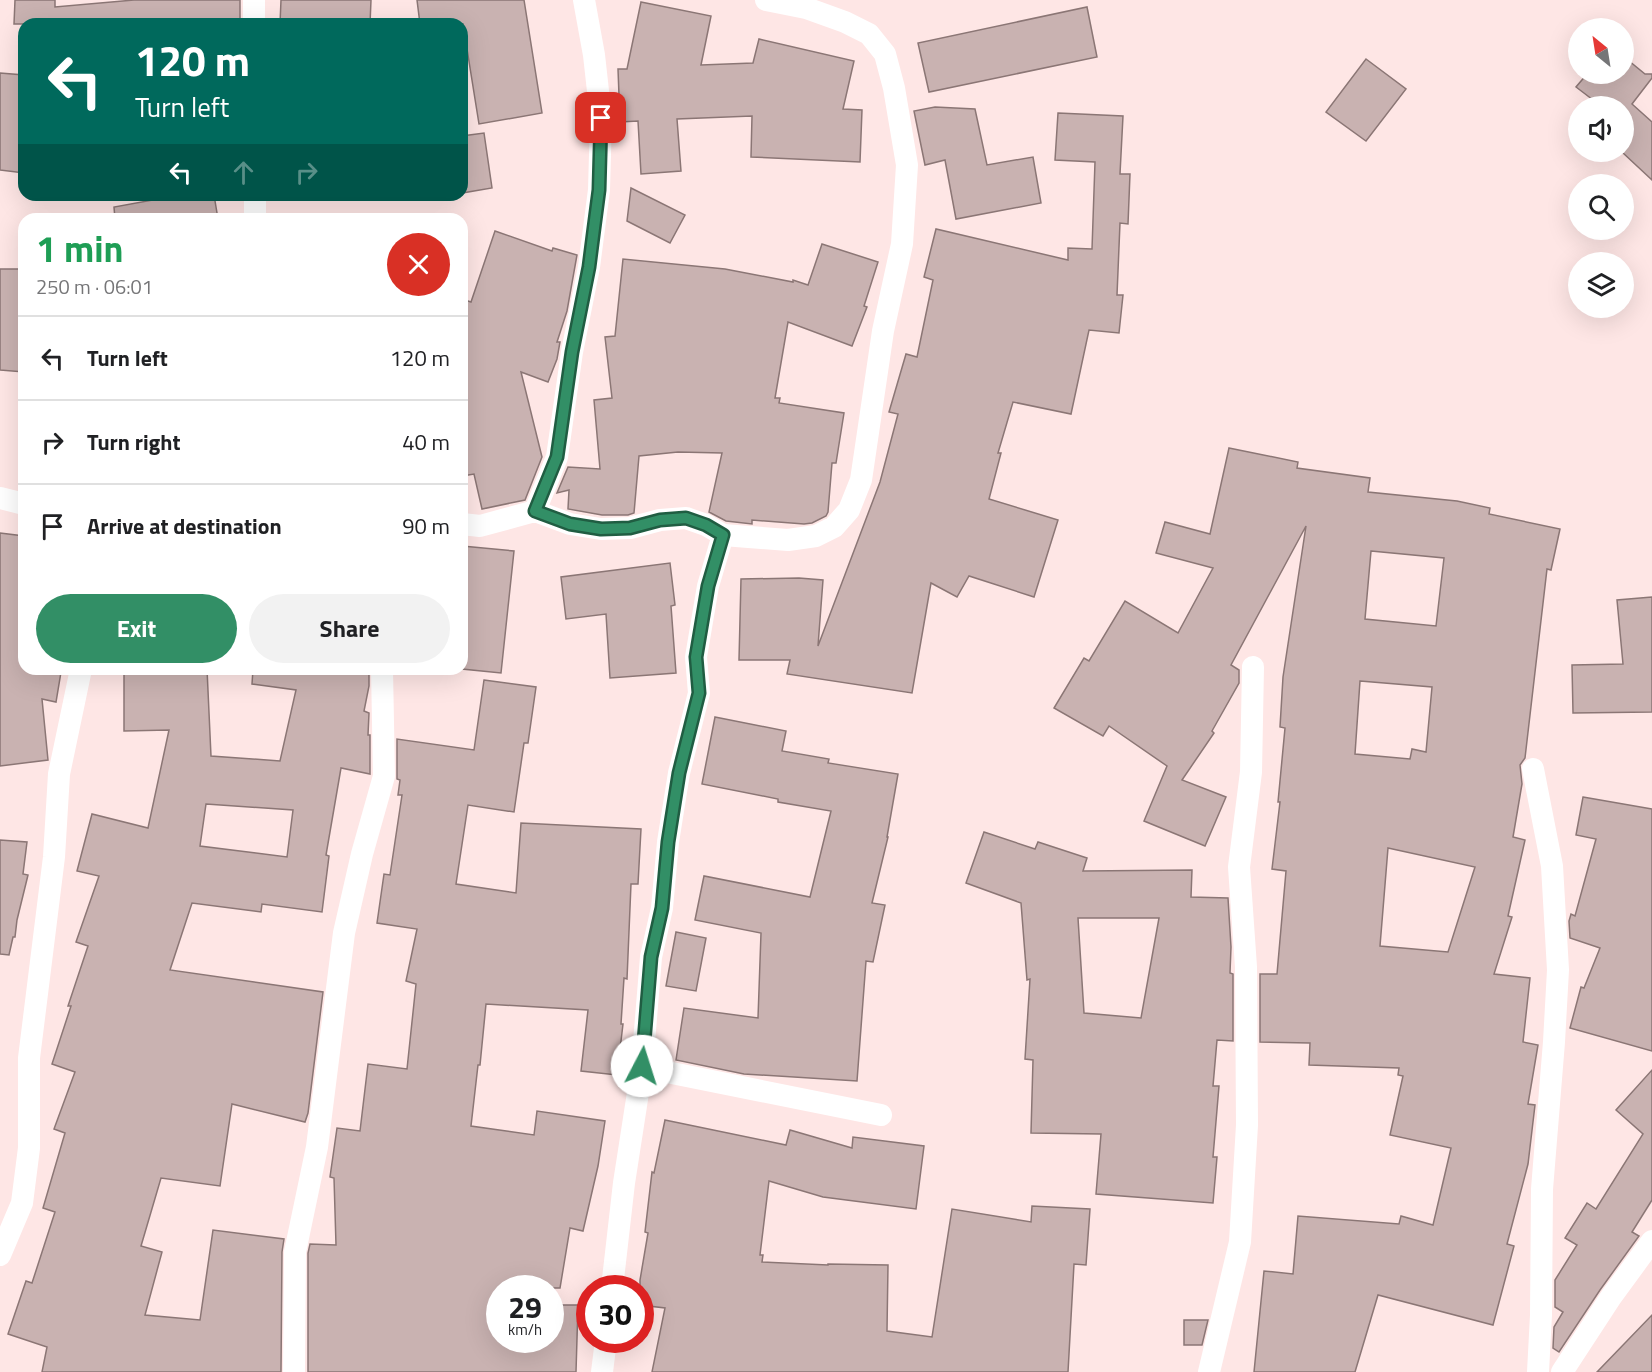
<!DOCTYPE html>
<html lang="en">
<head>
<meta charset="utf-8">
<style>
  :root { --surface:#fff; --page:#f2f2f2; --text:#202124; --muted:#757577; --line:#e0e0e0; --accent:#328f66 }
  body { margin:0; font-family:"Titillium Web",sans-serif; background:var(--page); color:var(--text); height:100vh; display:flex; flex-direction:column; font-size:22px; white-space:nowrap }
  * { box-sizing:border-box; margin:0 }
  p { font-size:20px; color:var(--muted) }
  .icon { flex:none; width:33px; height:33px; fill:none; stroke:currentColor; stroke-width:2; stroke-linecap:round; stroke-linejoin:round }
  .map { position:relative; flex:1; overflow:hidden }
  .panel { position:absolute; left:18px; top:213px; width:450px; height:462px; display:flex; flex-direction:column; background:var(--surface); border-radius:18px; box-shadow:0 6px 24px #0002 }
  .panel>* { flex:none }
  .banner { position:absolute; left:18px; top:18px; width:450px; height:183px; border-radius:18px; box-shadow:0 6px 24px #0002; background:#00695c; color:#fff; overflow:hidden }
  .needle { width:39px; rotate:330deg }
  .fabs { position:absolute; left:1568px; top:18px; display:grid; gap:12px }
  .fabs a { display:grid; place-items:center; width:66px; height:66px; border-radius:50%; background:var(--surface); box-shadow:0 6px 24px #0002; font-size:30px }
  .speed { position:absolute; left:486px; top:1275px; display:flex; gap:12px; font-size:30px; font-weight:700; text-align:center }
  .speed>* { display:grid; place-content:center; width:78px; height:78px; border-radius:50%; background:var(--surface); box-shadow:0 6px 24px #0002; line-height:1 }
  .speed small { font-size:15px; font-weight:400 }
  .speed .limit { border:9px solid #d22; background:#fff; color:#111 }
  .pin { position:absolute; display:grid; place-items:center; width:51px; height:51px; color:#fff; margin:-26px; border-radius:12px; box-shadow:0 3px 9px #0006 }
  .me { position:absolute; width:66px; margin:-33px; rotate:5deg; stroke-linejoin:round; filter:drop-shadow(0 0 4px #0008) }
  .turn { display:flex; align-items:center; gap:21px; height:126px; padding:0 18px; font-size:27px }
  .turn .icon { width:78px; height:78px; stroke-width:2.5 }
  .turn b { display:block; font-size:42px; line-height:51px }
  .lanes { display:flex; align-items:center; height:57px; padding:0 18px; background:#0003; justify-content:center; gap:30px; direction:ltr }
  .lanes .off { opacity:.35 }
  .round { display:grid; place-items:center; flex:none; width:63px; height:63px; border-radius:32px; background:var(--page) }
  .summary { display:flex; align-items:center; justify-content:space-between; height:102px; padding:0 18px }
  h1 { font-size:36px; font-weight:700; line-height:45px; color:#1e9e55 }
  .action { display:flex; gap:12px; margin-top:auto; padding:12px 18px }
  .action a { flex:1; height:69px; border-radius:36px; background:var(--accent); color:#fff; font-size:24px; font-weight:700; line-height:69px; text-align:center }
  .action a+a { background:var(--page); color:var(--text) }
  ul { padding:0; list-style:none }
  li { display:flex; align-items:center; gap:18px; height:84px; padding:0 18px; border-top:2px solid var(--line) }
  li div { flex:1 }
  li b { display:block; font-size:22px }
  li em { font-style:normal }
  .map>svg:first-child { display:block }
  .building { fill:#c9b2b1; stroke:#8b7675; stroke-width:1.5; fill-rule:evenodd }
  .lines { fill:none; stroke-linecap:round; stroke-linejoin:round }
  .minor { stroke:#fff; stroke-width:22 }
  .route-casing { stroke:#205d42; stroke-width:15 }
  .route { stroke:#328f66; stroke-width:10 }
</style>
</head>
<body>
<div class="map">
<svg width="1652" height="1372" viewBox="0 0 1652 1372">
  <rect width="100%" height="100%" fill="#fee6e5"/>
  <g class="building">
    <path d="M15 0H55V7L134 0H240V22H172V24H14Z"/>
    <path d="M281 0H371L370 24H280Z"/>
    <path d="M417 0H524L542 113 479 124 463 24H420Z"/>
    <path d="M641 2 711 16 701 65 753 63 759 39 854 61 843 109 862 110 860 162 751 157 752 116 677 119 681 171 641 174 638 121 620 122 618 69H627Z"/>
    <path d="M1087 7 1097 57 929 92 918 43Z"/>
    <path d="M1623 56 1645 74H1652V78L1632 104 1652 122V180L1623 153V106H1601L1576 87 1587 74H1623Z"/>
    <path d="M1366 59 1406 89 1366 141 1326 112Z"/>
    <path d="M0 73 24 75V173L0 170Z"/>
    <path d="M935 107 975 109 987 165 1033 157 1041 203 956 219 945 160 925 165 914 111Z"/>
    <path d="M1058 113 1123 116 1120 174H1130L1128 224 1120 223 1117 295H1123L1119 333 1089 330 1071 414 1013 402 998 453H1001L989 499 1058 520 1034 597 969 576 957 597 931 583 912 693 787 674 790 660H739L741 579 799 578 823 580 818 646 880 482 898 414 889 412 906 354 917 357 933 280 924 277 936 229 1068 260V248L1092 249 1095 162 1055 160Z"/>
    <path d="M484 133 492 188 462 193V136Z"/>
    <path d="M631 188 685 215 670 243 627 221Z"/>
    <path d="M180 195H214L218 219H115L114 207Z"/>
    <path d="M495 231 552 251 553 248 577 255 567 311 557 342H560L557 359 548 382 521 372 542 457 525 500 482 509 474 474 462 476V299L471 302Z"/>
    <path d="M822 244 878 262 864 306 867 307 852 346 788 322 775 398H780L779 403 844 413 836 463H832L828 512 826 516 812 523 804 524 752 520V524L726 521 709 512 722 453 678 452 639 456 634 513 628 515H602L568 509 569 490 557 493 568 467 600 469 594 400 612 398 605 337 615 336 623 259 725 269 793 282V280L808 285Z"/>
    <path d="M0 269H24V372L0 370Z"/>
    <path d="M1229 448 1298 462 1297 468 1370 478 1368 492 1457 501 1490 508 1489 514 1560 529 1551 570 1547 569 1525 758 1520 765 1522 784 1513 837 1525 840 1508 916 1512 917 1494 974 1530 978 1523 1042 1538 1045 1528 1104 1535 1105 1528 1164 1507 1244 1514 1246 1493 1325 1378 1295 1355 1372H1254L1264 1271 1293 1274 1298 1216 1399 1224 1401 1216 1433 1225 1451 1148 1390 1135 1403 1076 1398 1075 1399 1068 1309 1065 1310 1043 1260 1042V974H1277L1286 871 1272 869 1280 802H1278L1285 728 1280 727 1283 677 1306 526 1231 665 1239 670V683L1212 731 1214 733 1182 780 1226 797 1205 846 1144 821 1167 766 1109 726 1103 736 1054 708 1084 658 1089 661 1125 601 1178 633 1213 568 1156 553 1165 522 1210 534ZM1371 551 1444 558 1436 626 1365 619ZM1360 681 1432 687 1426 752 1412 749 1410 759 1355 754ZM1388 848 1475 867 1448 952 1380 946Z"/>
    <path d="M0 533 24 536V669H45L61 672 56 702 42 699 48 760 0 766Z"/>
    <path d="M462 546 514 551 501 673 462 669Z"/>
    <path d="M670 563 675 605 671 606 676 673 610 678 606 614 566 619 561 577Z"/>
    <path d="M1652 597V712L1573 713 1572 665 1623 664 1617 600Z"/>
    <path d="M124 669H207L211 756 280 761 296 690 252 684 253 669H369V686L364 711 369 713 368 735H370V774L341 768 326 855 329 856 322 912 262 904 261 912 192 903 170 970 323 992 308 1113 305 1122 232 1104 220 1186 161 1178 141 1246 162 1252 145 1315 200 1320 213 1230 284 1239 282 1252 281 1372H42L47 1347 8 1334 26 1281 32 1283 55 1212 43 1208 65 1133 54 1129 75 1072 52 1064 71 1006H68L88 946 76 942 99 876 77 871 92 814 148 828 169 730 124 731ZM206 804 293 810 287 857 200 846Z"/>
    <path d="M484 680 536 687 528 743H524L514 812 468 805 456 884 516 893 521 823 641 829 638 884H631L627 979 624 978 621 1024H623L617 1075 581 1071 588 1010 486 1004 480 1065H478L471 1126 534 1135 537 1111 605 1121 598 1166 583 1231 570 1228 560 1288H500V1340H550V1305H578L576 1372H308V1253L310 1244 336 1245 334 1178 330 1177 337 1128 360 1131 368 1064 407 1069 416 984 406 981 417 929 377 923 384 874 390 875 402 795H398L400 780 397 779V739L474 750Z"/>
    <path d="M715 717 786 731 782 751 829 759 828 763 898 774 887 837H888L872 903 885 905 873 962 866 961 857 1081 744 1074 676 1060 684 1008 758 1018 761 933 695 920 704 876 810 897 831 811 778 802V799L702 784Z"/>
    <path d="M1583 797 1652 809V1051L1570 1028 1581 987 1584 988 1600 948 1570 938 1569 921 1571 914 1575 916 1596 839 1576 835Z"/>
    <path d="M984 832 1035 849 1038 842 1087 858 1083 871 1192 870 1191 897 1228 898 1231 947 1230 973 1233 974V1041L1217 1040 1213 1086H1219L1213 1157H1217L1213 1203 1096 1194 1101 1134 1031 1133 1033 1060 1025 1059 1030 979 1027 980 1021 903 966 883ZM1078 918H1159L1141 1018 1084 1013Z"/>
    <path d="M0 840 27 842 23 874 28 875 17 920 15 937H13L9 955 0 954Z"/>
    <path d="M676 932 706 938 696 991 666 986Z"/>
    <path d="M1652 1070V1200L1632 1232 1639 1236 1600 1290 1559 1352 1553 1348 1554 1327 1563 1312 1555 1307V1280L1577 1245 1565 1238 1587 1203 1596 1209 1643 1134 1616 1110Z"/>
    <path d="M665 1120 786 1145 790 1130 852 1148 853 1137 924 1146 916 1209 823 1197 769 1181 760 1255H763L762 1262 828 1265V1264L888 1265 887 1331 932 1337 952 1209 1031 1222 1032 1206 1090 1209 1086 1265 1074 1264 1068 1372H652L665 1308 640 1305V1280L648 1233 645 1232 652 1172 654 1173Z"/>
    <path d="M1652 1315V1372H1597Z"/>
    <path d="M1184 1320H1208L1202 1345H1184Z"/>
  </g>
  <g class="lines">
    <g class="minor">
      <path d="M254 24V0"/>
      <path d="M255 195V219"/>
      <path d="M0 498 24 504"/>
      <path d="M535 511 557 457 572 352 589 267 599 190 601 118 594 55 584 0"/>
      <path d="M462 524 480 526 535 511 570 524 601 529 630 528 660 520 686 518 706 525 723 535 788 540 816 536 834 527 849 510 861 480 883 331 902 244 907 165 894 88 885 54 869 34 845 22 806 8 766 0"/>
      <path d="M1533 769 1552 866 1558 970 1554 1042 1542 1189 1541 1315 1538 1372"/>
      <path d="M642 1067 881 1115"/>
      <path d="M0 1255 22 1203 29 1148V1058L54 857 59 774 81 669"/>
      <path d="M612 1288 624 1183 642 1067 651 957 662 908 668 842 679 773 699 693 696 657 708 586 723 535"/>
      <path d="M294 1372 295 1252 317 1147 344 933 362 854 384 776 382 669"/>
      <path d="M602 1372 606 1340"/>
      <path d="M1209 1372 1240 1242 1247 1125 1246 967 1239 867 1251 772 1253 667"/>
      <path d="M1562 1372 1611 1297 1652 1241"/>
    </g>
  </g>
  <g class="lines">
    <defs>
      <path id="route" d="M601 118 599 190 594 228 589 267 572 352 557 457 535 511 570 524 601 529 630 528 660 520 686 518 706 525 723 535 708 586 696 657 699 693 679 773 668 842 662 908 651 957 642 1066"/>
    </defs>
    <use href="#route" class="route-casing"/>
    <use href="#route" class="route"/>
  </g>
</svg>
<div class="fabs">
<a><svg class="needle" viewBox="-14 -14 28 28"><path d="M0-13l5 13h-10z" fill="#e53935"/><path d="M0 13l5-13h-10z" fill="#757577"/></svg></a>
<a><svg class="icon" aria-label="sound" viewBox="0 0 24 24"><path d="M4 9h4l5-4v14l-5-4H4zM17 9q2 3 0 6"/></svg></a>
<a><svg class="icon" aria-label="search" viewBox="0 0 24 24"><circle cx="10" cy="10" r="6"/><path d="M15 15l6 6"/></svg></a>
<a><svg class="icon" aria-label="layers" viewBox="0 0 24 24"><path d="M12 4l9 5-9 5-9-5zM3 14l9 5 9-5"/></svg></a>
</div>
<div class="speed"><div>29<small>km/h</small></div><div class="limit">30</div></div>
<div class="pin" style="left:601px;top:118px;background:#d93025"><svg class="icon" aria-label="arrive" viewBox="0 0 24 24"><path d="M6 21V4h12l-3 4 3 4H6"/></svg></div>
<svg class="me" style="left:642px;top:1066px" viewBox="-20 -20 40 40"><circle r="19" fill="#fff"/><path d="M0-13L10 11 0 6-10 11z" fill="#328f66"/></svg>
<div class="banner">
<div class="turn"><svg class="icon" aria-label="left" viewBox="0 0 24 24"><path d="M17 20v-9H6M10 6l-5 5 5 5"/></svg><div><b>120 m</b>Turn left</div></div>
<div class="lanes"><svg class="icon" aria-label="left" viewBox="0 0 24 24"><path d="M17 20v-9H6M10 6l-5 5 5 5"/></svg><svg class="icon off" aria-label="ahead" viewBox="0 0 24 24"><path d="M12 20V5M6 11l6-6 6 6"/></svg><svg class="icon off" aria-label="right" viewBox="0 0 24 24"><path d="M7 20v-9h11M14 6l5 5-5 5"/></svg></div>
</div>
<section class="panel">
<div class="summary"><div><h1>1 min</h1><p>250 m · 06:01</p></div><a class="round" style="background:#d93025;color:#fff"><svg class="icon" aria-label="close" viewBox="0 0 24 24"><path d="M6 6l12 12M18 6L6 18"/></svg></a></div>
<ul>
<li><svg class="icon" aria-label="left" viewBox="0 0 24 24"><path d="M17 20v-9H6M10 6l-5 5 5 5"/></svg><div><b>Turn left</b></div><em>120 m</em></li>
<li><svg class="icon" aria-label="right" viewBox="0 0 24 24"><path d="M7 20v-9h11M14 6l5 5-5 5"/></svg><div><b>Turn right</b></div><em>40 m</em></li>
<li><svg class="icon" aria-label="arrive" viewBox="0 0 24 24"><path d="M6 21V4h12l-3 4 3 4H6"/></svg><div><b>Arrive at destination</b></div><em>90 m</em></li>
</ul>
<div class="action"><a>Exit</a><a>Share</a></div>
</section>
</div>
</body>
</html>
